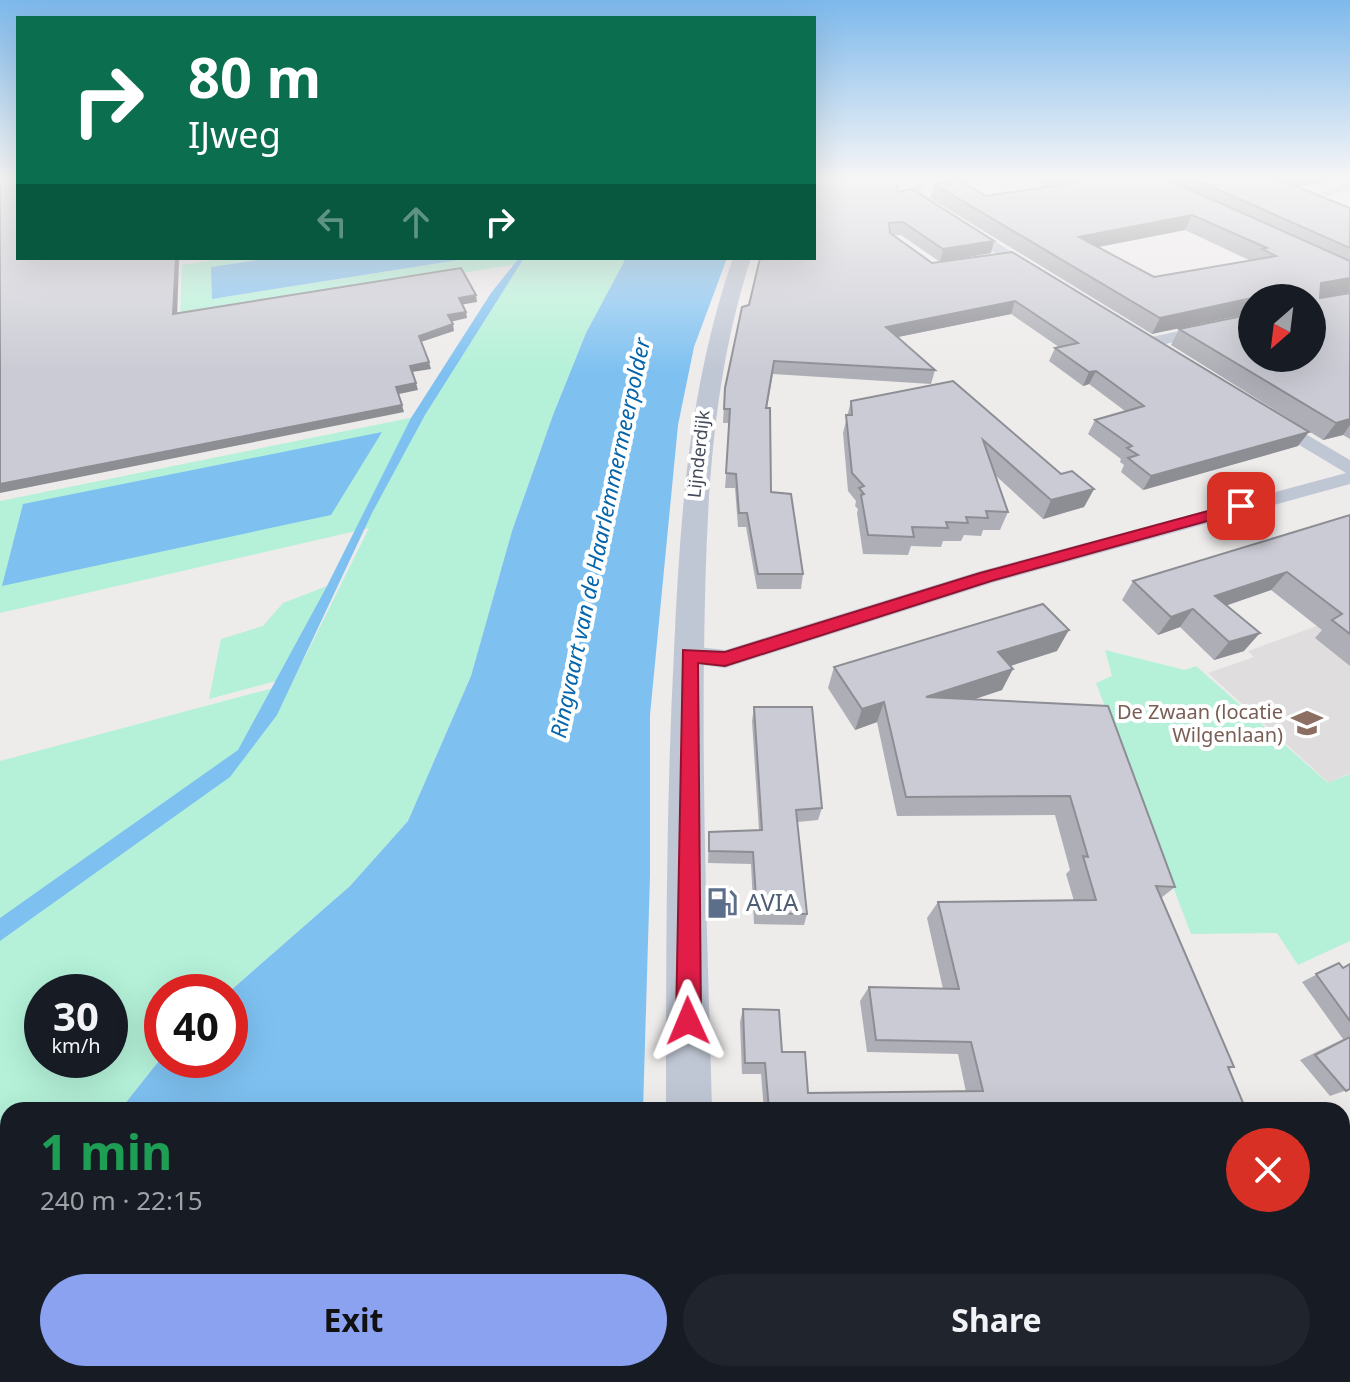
<!DOCTYPE html>
<html lang="en">
<head>
<meta charset="utf-8">
<style>
  :root { --surface:#171b24; --page:#20242c; --text:#f1f3f6; --muted:#9ea1a6; --accent:#8aa2ef }
  body { margin:0; font-family:"Noto Sans",sans-serif; background:var(--page); color:var(--text); height:100vh; display:flex; flex-direction:column; font-size:30px; white-space:nowrap }
  * { box-sizing:border-box; margin:0 }
  p { font-size:26px; color:var(--muted) }
  .icon { flex:none; width:44px; height:44px; fill:none; stroke:currentColor; stroke-width:2; stroke-linecap:round; stroke-linejoin:round }
  .map { position:relative; flex:1; overflow:hidden }
  .panel { position:absolute; left:0px; top:1102px; width:1350px; height:280px; display:flex; flex-direction:column; background:var(--surface); border-radius:24px 24px 0 0; box-shadow:0 8px 32px #0002 }
  .panel>* { flex:none }
  .banner { position:absolute; left:16px; top:16px; width:800px; height:244px; border-radius:0px; box-shadow:0 8px 32px #0002; background:#0b6e4f; color:#fff; overflow:hidden }
  .needle { width:52px; rotate:208deg }
  .buttons { position:absolute; left:1238px; top:284px; display:grid; gap:16px }
  .buttons a { display:grid; place-items:center; width:88px; height:88px; border-radius:50%; background:var(--surface); box-shadow:0 8px 32px #0002; font-size:40px }
  .speed { position:absolute; left:24px; top:974px; display:flex; gap:16px; font-size:40px; font-weight:700; text-align:center }
  .speed>* { display:grid; place-content:center; width:104px; height:104px; border-radius:50%; background:var(--surface); box-shadow:0 8px 32px #0002; line-height:1 }
  .speed small { font-size:20px; font-weight:400 }
  .speed .limit { border:12px solid #d22; background:#fff; color:#111 }
  .pin { position:absolute; display:grid; place-items:center; width:68px; height:68px; color:#fff; margin:-34px; border-radius:16px; box-shadow:0 4px 12px #0006 }
  .me { position:absolute; width:88px; margin:-44px; rotate:359deg; stroke-linejoin:round; filter:drop-shadow(0 0 6px #0008) }
  .turn { display:flex; align-items:center; gap:28px; height:168px; padding:0 40px; font-size:36px }
  .turn .icon { width:104px; height:104px; stroke-width:2.5 }
  .turn b { display:block; font-size:56px; line-height:68px }
  .lanes { display:flex; align-items:center; height:76px; padding:0 40px; background:#0003; justify-content:center; gap:40px; direction:ltr }
  .lanes .off { opacity:.35 }
  .round { display:grid; place-items:center; flex:none; width:84px; height:84px; border-radius:42px; background:var(--page) }
  .overview { display:flex; align-items:center; justify-content:space-between; height:136px; padding:0 40px }
  h1 { font-size:48px; font-weight:700; line-height:60px; color:#1e9e55 }
  .cta { display:flex; gap:16px; margin-top:auto; padding:16px 40px }
  .cta a { flex:1; height:92px; border-radius:48px; background:var(--accent); color:#111; font-size:32px; font-weight:700; line-height:92px; text-align:center }
  .cta a+a { background:var(--page); color:var(--text) }
  .map>svg:first-child { display:block }
  .education { fill:#dfdddd }
  .green { fill:#b4f1d8; fill-rule:evenodd }
  .water { fill:#7ec1f1 }
  .lines { fill:none; stroke-linecap:round; stroke-linejoin:round }
  .pedestrian { fill:#c0c7d4; fill-rule:evenodd }
  .minor { fill:#c0c7d4; fill-rule:evenodd }
  .tertiary { fill:#c0c7d4; fill-rule:evenodd }
  .wall { fill:#aeafb6; fill-rule:evenodd }
  .shaded-wall { fill:#8d8e94 }
  .building { fill:#cacbd4; stroke:#8d8e94; stroke-width:2; fill-rule:evenodd }
  .route { fill:#e11d48; stroke:#92132f; stroke-width:2 }
  .labels { text-anchor:middle; stroke-width:8; stroke-linejoin:round; paint-order:stroke }
  .far-street-label { font-size:18px; fill:#434a5a; stroke:#fff }
  .education-label { font-size:20px; fill:#785e54; stroke:#fff; text-anchor:end }
  .water-label { font-size:22px; font-style:italic; fill:#0365ac; stroke:#fff }
  .near-service-label { font-size:24px; fill:#4e5e75; stroke:#fff; text-anchor:start }
</style>
</head>
<body>
<div class="map">
<svg width="1350" height="1382" viewBox="0 0 1350 1382">
  <rect width="100%" height="100%" fill="#eeebeb"/>
  <path class="education" d="M1350 614V773L1329 783 1208 673 1254 657 1248 651Z"/>
  <g class="green">
    <path d="M229 258H271L212 267V299L471 258H626L586 333 553 415 512 531 471 676 408 821 350 886 229 992H162V1057L120 1110H8V1280H0V761L292 683 369 528 0 613V501L425 415 518 264 180 318 182 265ZM42 992H110V1060H42Z"/>
    <path d="M327 586 276 681 209 699 221 639 263 626 283 603Z"/>
    <path d="M1105 650 1185 670 1196 666 1328 783 1350 774V941L1298 965 1277 933 1191 934 1096 683 1112 676Z"/>
  </g>
  <g class="water">
    <path d="M271 258H471L212 299 211 267Z"/>
    <path d="M519 258H524L425 415 372 513 277 715 230 777 0 941V918L238 750 327 586 411 418 491 293Z"/>
    <path d="M626 258H727L694 347 678 425 650 715V875L643 1110H120L162 1057V1060H230L229 992 350 886 408 821 471 676 512 531 553 415 586 333Z"/>
    <path d="M382 432 331 515 2 586 23 504Z"/>
    <path d="M99 1374H602L599 1382H95Z"/>
  </g>
  <g class="lines">
    <path class="pedestrian" d="M1350 182V188L1316 200 1350 214V221L1302 200Z"/>
    <g class="minor">
      <path d="M913 178H925L923 197 1038 268V274H1028L913 201Z"/>
      <path d="M1340 178H1350V184Z"/>
      <path d="M1252 315V325L1147 348 1139 343 1147 338Z"/>
      <path d="M1273 415 1350 460V484L992 583 725 668 680 662 677 655 680 648 689 646 725 650 977 572 1346 473 1266 425 1264 421Z"/>
      <path d="M1350 1226V1270L1342 1273V1230Z"/>
      <path d="M1091 1374H1147L1143 1382H1087Z"/>
    </g>
    <g class="tertiary">
      <path d="M733 258H751C709 387 706 520 704 654 702 806 708 958 712 1110H666C666 957 666 804 674 651 680 517 689 385 733 258Z"/>
      <rect x="667" y="1374" width="56" height="8"/>
    </g>
  </g>
  <g class="wall">
    <path d="M1030 178H1331L1330 181 1297 187 1350 208V292L1320 298 1350 293V439L1343 435 1323 440 1171 345 1179 329 1252 314 1312 298H1252L1152 334 930 198 934 184 986 196 1048 187ZM1185 230 1251 261 1154 277 1098 247Z"/>
    <path d="M896 192 991 253 943 261 1298 446 1143 490 1121 472 1124 465 1120 462 1121 459 1088 434 1095 420 1125 411 1089 384 1083 386 1049 361 1055 348 1059 347 1011 314 898 337 935 370 931 384 773 374 767 408 771 492 803 574 801 589H757L746 527H738L735 488H725L730 423H723L725 388 749 305ZM892 235H901L940 262 932 263Z"/>
    <path d="M953 381 1061 474 1094 489 1084 507 1043 519 995 475 1008 512 1000 530H983L981 536 964 535 961 541H943L941 547 911 546 908 555 863 554 857 513 858 509 855 506 856 501 848 491 843 433 851 401Z"/>
    <path d="M1350 515V666L1315 638 1322 630 1271 590 1227 605 1244 651 1214 660 1180 627 1158 635 1122 600 1133 581Z"/>
    <path d="M1057 651 1010 666 1002 690 974 699 1175 887 1161 898 1234 1067 1229 1069 1246 1110H764L761 1074H742L740 1022 743 1009 782 1052 808 1093 966 1092 958 1054 867 1052 860 1001 869 987 943 989 927 918 938 902 1074 901 1066 874 1070 870 1055 815 897 816 877 722 855 730 828 688 834 667Z"/>
    <path d="M754 707 822 808 818 820 797 822 807 914 804 925 754 924 751 864 708 863 709 832 759 830 752 721Z"/>
    <path d="M1339 963 1343 968 1350 964V1089L1330 1096 1300 1060 1343 1039 1302 982Z"/>
  </g>
  <g class="shaded-wall">
    <path d="M1274 178H1331L1330 181 1267 192Z"/>
    <path d="M1192 215 1185 230 1073 252 1079 237Z"/>
    <path d="M994 241 991 253 940 262 943 249Z"/>
    <path d="M176 258H196L179 260 177 320 173 314Z"/>
    <path d="M1350 278V292L1312 299 1321 283Z"/>
    <path d="M476 295 477 302 460 305 459 298Z"/>
    <path d="M1252 299V313L1152 334 1160 318Z"/>
    <path d="M1015 301 1011 314 883 340 886 327Z"/>
    <path d="M466 312 467 318 450 322 448 315Z"/>
    <path d="M453 324 454 331 421 342 419 336Z"/>
    <path d="M429 362 431 369 412 372 410 366Z"/>
    <path d="M1096 371 1089 384 1083 386 1089 372Z"/>
    <path d="M416 383 418 390 399 394 396 387Z"/>
    <path d="M402 405 404 412 0 493V484Z"/>
    <path d="M1350 419V425L1343 435 1323 440 1336 423Z"/>
    <path d="M1309 432 1298 446 1143 490 1151 476Z"/>
    <path d="M1094 489 1084 507 1043 519 1051 500Z"/>
    <path d="M1287 572 1271 590 1202 614 1215 596Z"/>
    <path d="M1193 609 1180 627 1158 635 1171 617Z"/>
    <path d="M1069 630 1057 651 988 673 998 652Z"/>
    <path d="M1260 633 1244 651 1214 660 1229 642Z"/>
    <path d="M1013 669 1002 690 918 718 926 697Z"/>
    <path d="M884 702 877 722 855 730 862 709Z"/>
  </g>
  <g class="building">
    <path d="M0 178H18V258H176L173 314 461 268 476 295 459 298 466 312 448 315 453 324 419 336 429 362 410 366 416 383 396 387 402 405 0 484Z"/>
    <path d="M814 178H898L896 192 912 189 994 241 943 249 903 222 889 223 890 233 932 263 1012 252 1309 432 1151 476 1128 458 1138 455 1127 448 1132 446 1095 420 1144 406 1096 371 1089 372 1055 348 1078 343 1015 301 886 327 935 370 774 361 766 408H770L771 492 791 494 803 574H758L747 513H739L736 474 726 473 730 409H724L725 388 742 307 749 305 760 258H814Z"/>
    <path d="M1062 178H1164L1350 261V278L1321 283 1320 298 1350 293V419L1336 423 1179 329 1252 314V358H1312V298H1263V297L1252 298 1160 318 934 184 958 180 986 196 1073 183ZM1192 215 1267 248 1262 249 1276 256 1154 277 1079 237Z"/>
    <path d="M1192 178H1275L1350 208V248Z"/>
    <path d="M953 381 1061 474 1072 471 1094 489 1051 500 983 440 1008 512 986 511 988 518 966 517 968 523 946 522 948 528 912 527 914 537 868 535 861 495 864 494 859 488 864 486 852 473 846 415H852L851 401Z"/>
    <path d="M1350 515V634L1332 620 1342 614 1287 572 1215 596 1260 633 1229 642 1193 609 1171 617 1133 581Z"/>
    <path d="M1043 604 1069 630 998 652 1013 669 926 697 1108 706 1175 887 1156 886 1234 1067H1228L1246 1110H769L765 1063H745L743 1009 779 1010 782 1052H805L808 1093 983 1091 971 1042 876 1040 869 987 959 989 938 902 1096 900 1083 856 1088 857 1070 796 906 797 884 702 862 709 834 667Z"/>
    <path d="M754 707H812L822 808 796 810 807 914 757 913 753 852 709 851V832L762 830Z"/>
    <path d="M1339 963 1343 968 1350 964V1021L1316 974Z"/>
    <path d="M1350 1037V1089L1346 1091 1315 1055Z"/>
  </g>
  <linearGradient id="sky" x2="0" y2="1"><stop stop-color="#7db9ec"/><stop offset="0.48" stop-color="#f7f6f6"/><stop offset="1" stop-color="#f7f6f6" stop-opacity="0"/></linearGradient>
  <rect width="1350" height="372" fill="url(#sky)"/>
  <path class="route" d="M1241 502 1247 503V510L991 581 725 666 698 663 701 1021 697 1030 688 1034 680 1030 676 1021 683 650 725 652 980 573Z"/>
  <defs>
    <symbol id="school-bare" viewBox="-9 -9 18 18"><path d="M0-5L7-2L0 1L-7-2ZM-4 1L0 2.5L4 1V4Q0 6-4 4Z" fill="#8d6e63" stroke="#fff" stroke-width="2.5" paint-order="stroke"/></symbol>
    <symbol id="fuel-bare" viewBox="-9 -9 18 18"><path d="M-5.5-6h7V0h2V4h1.3V-2.5L3-4.5l.8-.8L6-3V5H2.5V1h-1V6h-7ZM-4.2-4.7v3.2H.2V-4.7Z" fill="#5c6f8a" stroke="#fff" stroke-width="2.5" paint-order="stroke"/></symbol>
  </defs>
  <g fill-rule="evenodd">
    <use href="#school-bare" x="1285" y="701" width="44" height="44"/>
    <use href="#fuel-bare" x="700" y="881" width="44" height="44"/>
  </g>
  <g class="labels">
    <g class="far-street-label">
      <text transform="translate(699 454) rotate(-84)" y="6">Lijnderdijk</text>
    </g>
    <g class="education-label">
      <text x="1283" y="719">De Zwaan (locatie<tspan x="1283" dy="23">Wilgenlaan)</tspan></text>
    </g>
    <g class="water-label">
      <text transform="translate(600 538) rotate(-78)" y="8">Ringvaart van de Haarlemmermeerpolder</text>
    </g>
    <g class="near-service-label">
      <text x="746" y="911">AVIA</text>
    </g>
  </g>
</svg>
<div class="buttons">
<a><svg class="needle" viewBox="-14 -14 28 28"><path d="M0-13l5 13h-10z" fill="#e53935"/><path d="M0 13l5-13h-10z" fill="#9ea1a6"/></svg></a>
</div>
<div class="speed"><div>30<small>km/h</small></div><div class="limit">40</div></div>
<div class="pin" style="left:1241px;top:506px;background:#d93025"><svg class="icon" aria-label="arrive" viewBox="0 0 24 24"><path d="M6 21V4h12l-3 4 3 4H6"/></svg></div>
<svg class="me" style="left:688px;top:1021px" viewBox="-20 -20 40 40"><path d="M0-17L14 15 0 8-14 15z" fill="#e11d48" stroke="#fff" stroke-width="4"/></svg>
<div class="banner">
<div class="turn"><svg class="icon" aria-label="right" viewBox="0 0 24 24"><path d="M7 20v-9h11M14 6l5 5-5 5"/></svg><div><b>80 m</b>IJweg</div></div>
<div class="lanes"><svg class="icon off" aria-label="left" viewBox="0 0 24 24"><path d="M17 20v-9H6M10 6l-5 5 5 5"/></svg><svg class="icon off" aria-label="ahead" viewBox="0 0 24 24"><path d="M12 20V5M6 11l6-6 6 6"/></svg><svg class="icon" aria-label="right" viewBox="0 0 24 24"><path d="M7 20v-9h11M14 6l5 5-5 5"/></svg></div>
</div>
<section class="panel">
<div class="overview"><div><h1>1 min</h1><p>240 m · 22:15</p></div><a class="round" style="background:#d93025;color:#fff"><svg class="icon" aria-label="close" viewBox="0 0 24 24"><path d="M6 6l12 12M18 6L6 18"/></svg></a></div>
<div class="cta"><a>Exit</a><a>Share</a></div>
</section>
</div>
</body>
</html>
